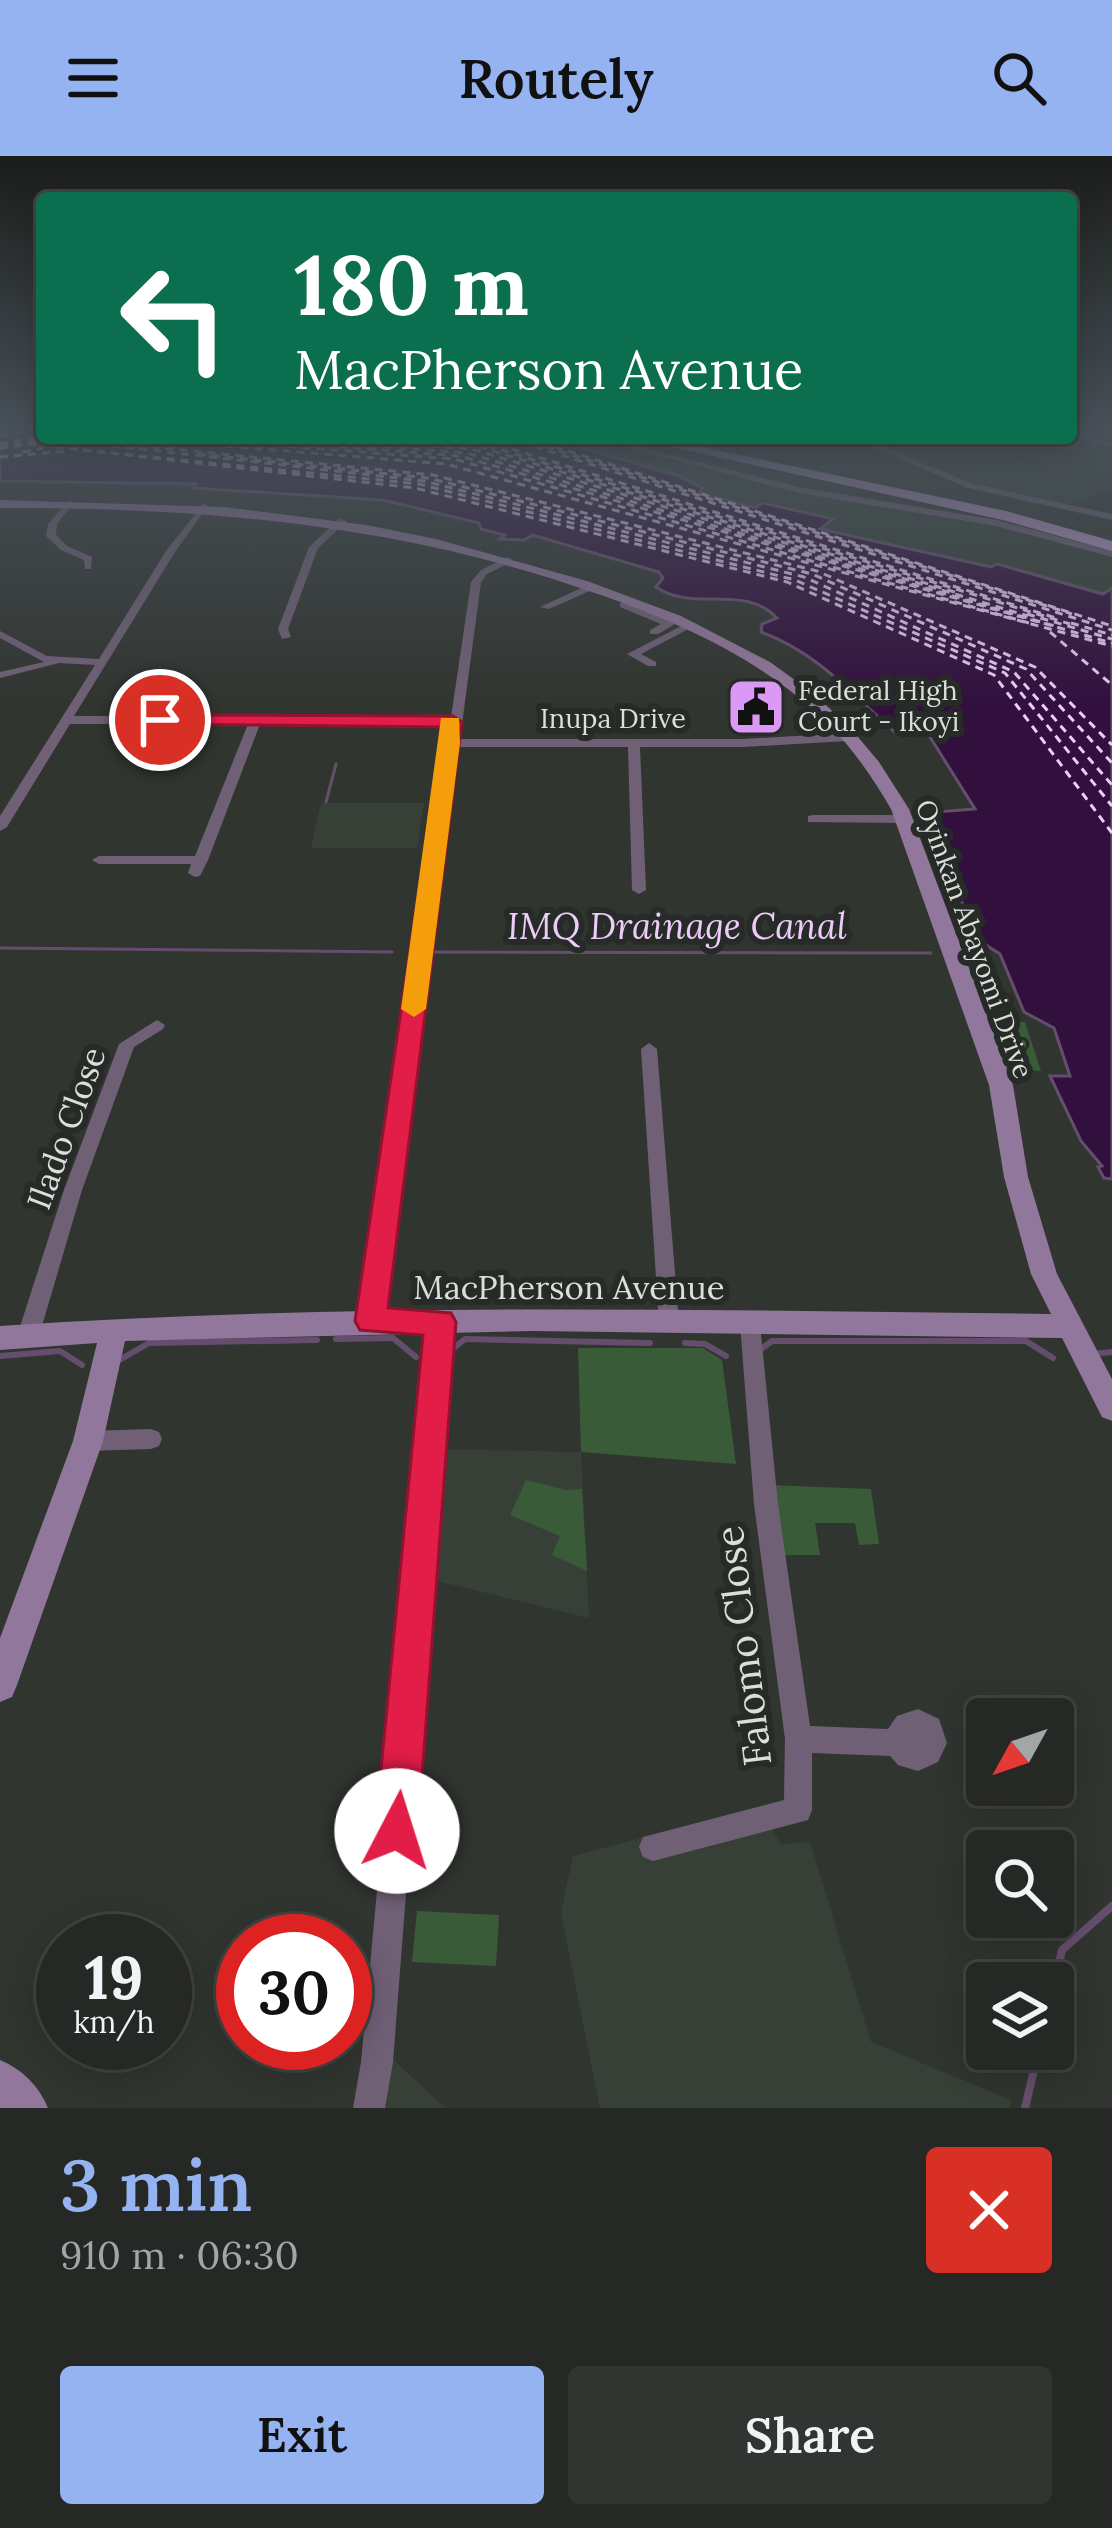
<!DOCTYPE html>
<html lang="en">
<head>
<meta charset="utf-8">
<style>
  :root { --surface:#252824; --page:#313431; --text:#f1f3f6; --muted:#a3a6a6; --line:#424441; --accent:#95b2f1 }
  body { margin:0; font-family:Lora,serif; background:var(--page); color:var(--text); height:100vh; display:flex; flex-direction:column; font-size:45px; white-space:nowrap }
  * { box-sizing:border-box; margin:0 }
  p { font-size:39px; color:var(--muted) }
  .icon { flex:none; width:66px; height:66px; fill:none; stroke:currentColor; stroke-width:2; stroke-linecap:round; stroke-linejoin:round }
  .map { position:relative; height:1952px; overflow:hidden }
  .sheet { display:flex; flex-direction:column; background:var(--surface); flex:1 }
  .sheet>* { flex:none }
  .hud { position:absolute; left:36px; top:36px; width:1041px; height:252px; border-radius:12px; box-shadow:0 6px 30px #0003,0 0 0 3px var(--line); background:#0b6e4f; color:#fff; overflow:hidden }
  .needle { width:78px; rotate:230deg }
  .fabs { position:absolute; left:966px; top:1542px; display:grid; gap:24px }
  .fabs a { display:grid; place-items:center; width:108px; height:108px; border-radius:12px; background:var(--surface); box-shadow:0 6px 30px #0003,0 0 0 3px var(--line); font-size:60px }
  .speed { position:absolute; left:36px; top:1758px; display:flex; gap:24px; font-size:60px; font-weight:700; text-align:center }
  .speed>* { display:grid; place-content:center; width:156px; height:156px; border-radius:50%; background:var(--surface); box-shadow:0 6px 30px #0003,0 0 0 3px var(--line); line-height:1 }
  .speed small { font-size:30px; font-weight:400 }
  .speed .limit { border:18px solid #d22; background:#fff; color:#111 }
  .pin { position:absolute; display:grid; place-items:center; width:102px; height:102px; color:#fff; margin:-51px; border:6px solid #fff; border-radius:50%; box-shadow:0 3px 12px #0007 }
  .me { position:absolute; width:132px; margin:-66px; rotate:5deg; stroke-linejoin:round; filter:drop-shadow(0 0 9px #0008) }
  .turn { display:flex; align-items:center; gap:42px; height:252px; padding:0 60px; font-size:54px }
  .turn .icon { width:156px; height:156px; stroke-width:2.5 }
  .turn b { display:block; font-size:84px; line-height:102px }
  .round { display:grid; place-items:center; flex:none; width:126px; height:126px; border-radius:12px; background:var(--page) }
  .headline { display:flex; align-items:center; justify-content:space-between; height:204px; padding:0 60px }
  h1 { font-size:72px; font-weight:600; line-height:90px; color:var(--accent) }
  .cta { display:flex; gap:24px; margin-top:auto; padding:24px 60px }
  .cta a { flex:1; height:138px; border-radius:12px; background:var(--accent); color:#111; font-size:48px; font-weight:600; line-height:138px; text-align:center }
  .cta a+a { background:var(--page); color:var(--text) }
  header { display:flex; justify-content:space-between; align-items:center; height:156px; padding:0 60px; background:var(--accent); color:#111; font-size:54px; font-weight:600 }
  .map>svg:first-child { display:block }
  .built { fill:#374036 }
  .green { fill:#395b38 }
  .water { fill:#32103e; stroke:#654e6d; stroke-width:3 }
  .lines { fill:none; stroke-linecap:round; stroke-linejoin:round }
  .stream-far2 { stroke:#654e6d; stroke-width:3 }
  .stream-far1 { stroke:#654e6d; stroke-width:6 }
  .stream { stroke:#654e6d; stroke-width:8 }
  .ferry { stroke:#edccfa; stroke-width:3; stroke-dasharray:8 6; stroke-linecap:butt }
  .street { fill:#706076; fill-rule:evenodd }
  .secondary { fill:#91779b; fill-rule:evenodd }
  .highway { fill:#c19ad1; fill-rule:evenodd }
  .route { fill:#e11d48; stroke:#92132f; stroke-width:3 }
  .slow { fill:#f59e0b }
  .labels { text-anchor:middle; stroke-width:12; stroke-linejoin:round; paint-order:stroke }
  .far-poi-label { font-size:27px; fill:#dbdedb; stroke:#272b27; text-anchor:start }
  .far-street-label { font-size:27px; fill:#dbdedb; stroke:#272b27 }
  .street-label { font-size:33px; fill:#dbdedb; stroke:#272b27 }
  .water-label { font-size:36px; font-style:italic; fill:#edccfa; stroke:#272b27 }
  .near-street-label { font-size:39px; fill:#dbdedb; stroke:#272b27 }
</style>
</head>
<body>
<header><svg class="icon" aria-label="menu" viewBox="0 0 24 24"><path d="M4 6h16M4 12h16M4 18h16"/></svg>Routely<svg class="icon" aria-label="search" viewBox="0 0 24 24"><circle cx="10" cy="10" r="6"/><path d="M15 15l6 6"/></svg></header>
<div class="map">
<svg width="1112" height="1952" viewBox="0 0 1112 1952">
  <rect width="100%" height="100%" fill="#313530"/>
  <g class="built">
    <path d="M579 282 818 340 1008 371 1112 401V432L1104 438 997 408 992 411 818 373 831 364 710 342 654 312 563 285Z"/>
    <path d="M923 282H1066L1112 292V333L1069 349 994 334 890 294Z"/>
    <path d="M321 647H424L417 692H311Z"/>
    <path d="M435 1293 581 1296 589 1462 424 1422Z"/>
    <path d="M759 1651 781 1688 810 1686 871 1886 1011 1944 1009 1952H600L561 1756 573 1700Z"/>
    <path d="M383 1894 445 1952H375Z"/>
  </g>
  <g class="green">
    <path d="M989 865 1025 866 1041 915 1004 913Z"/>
    <path d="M578 1192H703L722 1204 736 1308 581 1296Z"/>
    <path d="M526 1324 567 1334 582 1333 587 1415 552 1399 560 1380 510 1359Z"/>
    <path d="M768 1329 871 1333 879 1388 859 1389 855 1367H815L820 1399H777Z"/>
    <path d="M417 1755 499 1759 496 1810 412 1806Z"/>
  </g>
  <path class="water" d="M0 273H42V282H549L679 320 702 332 699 337 755 352 763 347 833 363 820 373 991 411 997 408 1103 438 1112 432V1023L1104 1022 1098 1011 1102 1010 1081 985 1050 920H1070L1054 872 1024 856 1000 798 972 780 935 656 975 653 925 573 898 579C854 540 817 496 761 476L762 468 777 462C744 427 692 457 656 431L663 422 659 416 533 379 524 384 500 383 505 379 481 373 479 367 383 344 194 332 196 328 0 325Z"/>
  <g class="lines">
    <g class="stream-far2">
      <path d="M326 646 336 608"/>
      <path d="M0 792 392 796"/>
      <path d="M429 796 931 797"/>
    </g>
    <g class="stream-far1">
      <path d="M336 1183 393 1182 416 1201"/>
      <path d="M685 1187 705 1188 726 1200"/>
      <path d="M760 1194 772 1185H1026L1053 1202"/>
      <path d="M1094 1198 1112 1196"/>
      <path d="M0 1200 60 1195 82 1209"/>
      <path d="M444 1200 465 1183 650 1187"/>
      <path d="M116 1206 149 1187 317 1184"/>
    </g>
    <g class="stream">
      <path d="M1053 1833 1062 1794 1112 1750"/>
      <path d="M1025 1952 1039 1893"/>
    </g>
    <g class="ferry">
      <path d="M0 276 17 273"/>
      <path d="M0 280 41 273"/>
      <path d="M45 282 87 286"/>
      <path d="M129 282 446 308 1112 490"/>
      <path d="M177 282 454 303 1029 467"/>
      <path d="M228 282 460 300 1112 487"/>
      <path d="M273 282 467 297 1058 471"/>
      <path d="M319 282 472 293 1028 460"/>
      <path d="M367 282 477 290 961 438"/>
      <path d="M404 282 482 288 1070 468"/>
      <path d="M443 282 486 285 1056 462"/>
      <path d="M508 282 1112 474"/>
      <path d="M519 282 1072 458"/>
      <path d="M528 282 1112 470"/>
      <path d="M82 284 433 319 817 415 1035 511 1112 589"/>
      <path d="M0 287 42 282"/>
      <path d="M0 290 32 285 106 289 424 325 804 421 1014 516 1112 629"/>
      <path d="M0 292 32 288 415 332 787 426 994 519 1112 677"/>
      <path d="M83 294 419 328 795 424 1005 517 1112 650"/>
      <path d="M23 296 43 292"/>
      <path d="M198 298 428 322 812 418 1026 513 1112 607"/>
      <path d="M0 301 68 295"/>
      <path d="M1027 458 1112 483"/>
      <path d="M1071 467 1112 479"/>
      <path d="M1050 476 1112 529"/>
    </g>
    <g class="street">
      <path d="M1071 276 1112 287V291L1071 280Z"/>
      <path d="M590 282H603L799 331 997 364 1112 395V401L996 370 799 337Z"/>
      <path d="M850 282H861L880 290 901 282H912L886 292 974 328 1112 358V364L968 332Z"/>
      <path d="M69 344 73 347 57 368 56 379 67 390 92 401 91 413H85L84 404 61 394 46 380 48 368Z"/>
      <path d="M204 347 208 350 175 396 74 560 451 561 471 426 481 414 508 401 513 404 511 406 487 418 481 426 460 583H743L847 577 853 581 847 585 743 591H640L646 734 639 738 632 734 628 591H459L381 1165 378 1171 371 1174 364 1171 361 1165 450 569 260 568 208 704 200 720 195 721 188 717 191 708H99L92 704 99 700H195L248 568H70L7 671 0 675V660L95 509 59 507 0 522V516L44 506 0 482V475L47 500 99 503 166 395Z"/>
      <path d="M339 363 347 365 318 392 288 473 291 481 282 483 278 473 309 391Z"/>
      <path d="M590 428 595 431 594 433 549 453 540 451Z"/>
      <path d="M620 447H628L675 468 658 478H650V474L661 468 620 451Z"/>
      <path d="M689 466 698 468 641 498 656 506V510H648L627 498Z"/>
      <path d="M813 659H902L909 663 902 667 808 666V660Z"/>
      <path d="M157 864 165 869 163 873 134 891 82 1034 39 1180 35 1186 28 1189 21 1186 17 1180 64 1034 119 888Z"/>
      <path d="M649 887 657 893 679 1167 676 1173 669 1176 662 1173 659 1167 641 893Z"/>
      <path d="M440 1158 447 1161 450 1167 393 1906 385 1952H353L361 1906 430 1167 433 1161Z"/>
      <path d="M750 1159 757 1162 760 1168 778 1348 810 1570 888 1573 897 1560 918 1553 939 1563 947 1587 938 1606 918 1615 898 1609 890 1600 812 1597V1654L808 1664 653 1705 643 1701 639 1691 643 1681 784 1644 785 1583 754 1348 740 1168 743 1162Z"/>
      <path d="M151 1273 159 1276 162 1283 159 1290 151 1293 88 1295 80 1292 77 1285 80 1278 88 1275Z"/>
    </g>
    <g class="secondary">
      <path d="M0 344 224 351 366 369 436 383 587 425 681 460 770 506 810 535 847 568 879 606 909 653 1013 929 1028 1021 1057 1118 1112 1223V1265L1102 1261 1062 1182 533 1175 125 1185 103 1285 17 1529 12 1541 0 1546V1482L73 1285 97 1187 0 1194V1170C350 1146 700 1154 1051 1158L1031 1118 1004 1021 989 929 891 653C866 610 838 572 798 541 739 493 667 462 595 437 403 369 203 351 0 352Z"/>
      <path d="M0 1904C22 1913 39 1930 48 1952H0Z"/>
    </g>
    <path class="highway" d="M632 282H659L1006 355 1112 385V395L1003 364Z"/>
  </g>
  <linearGradient id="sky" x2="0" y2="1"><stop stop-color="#1b1d1a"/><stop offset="0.5" stop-color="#485159"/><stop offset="1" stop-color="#485159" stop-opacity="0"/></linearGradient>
  <rect width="1112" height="547" fill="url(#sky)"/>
  <path class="route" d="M160 559 453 560 462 566 388 1152 451 1157 456 1166 418 1675 412 1690 397 1697 381 1690 375 1675 423 1179 360 1174 355 1165 443 571 154 568V560Z"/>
  <path class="slow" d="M441 562H459L460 587 426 853 414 861 401 853Z"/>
  <defs>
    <symbol id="civic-square" viewBox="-11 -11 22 22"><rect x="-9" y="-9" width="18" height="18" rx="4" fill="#db99f5" stroke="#272b27"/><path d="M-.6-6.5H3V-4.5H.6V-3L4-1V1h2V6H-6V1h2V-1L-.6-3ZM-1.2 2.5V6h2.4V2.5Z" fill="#111"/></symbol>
  </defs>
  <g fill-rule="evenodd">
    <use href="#civic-square" x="723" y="518" width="66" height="66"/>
  </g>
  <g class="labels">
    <g class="far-poi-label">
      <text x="798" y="544">Federal High<tspan x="798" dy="31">Court - Ikoyi</tspan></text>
    </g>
    <g class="far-street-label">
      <text x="613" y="572">Inupa Drive</text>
      <text transform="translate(974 783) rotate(70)" y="9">Oyinkan Abayomi Drive</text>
    </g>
    <g class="street-label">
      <text transform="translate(66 972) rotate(-70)" y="12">Ilado Close</text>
      <text x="569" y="1143">MacPherson Avenue</text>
    </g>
    <g class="water-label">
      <text x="677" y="783">IMQ Drainage Canal</text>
    </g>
    <g class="near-street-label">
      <text transform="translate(743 1490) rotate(-97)" y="14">Falomo Close</text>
    </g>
  </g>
</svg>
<div class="fabs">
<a><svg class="needle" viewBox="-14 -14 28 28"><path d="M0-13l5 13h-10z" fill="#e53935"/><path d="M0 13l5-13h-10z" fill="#a3a6a6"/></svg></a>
<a><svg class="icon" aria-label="search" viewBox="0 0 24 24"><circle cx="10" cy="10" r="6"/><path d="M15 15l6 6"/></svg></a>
<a><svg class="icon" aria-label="layers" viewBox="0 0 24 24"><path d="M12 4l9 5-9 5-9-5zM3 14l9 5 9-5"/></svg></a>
</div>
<div class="speed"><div>19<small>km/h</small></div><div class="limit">30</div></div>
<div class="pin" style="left:160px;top:564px;background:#d93025"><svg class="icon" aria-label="arrive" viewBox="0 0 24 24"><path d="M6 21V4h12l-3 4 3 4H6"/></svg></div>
<svg class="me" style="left:397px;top:1675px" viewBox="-20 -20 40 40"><circle r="19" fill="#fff"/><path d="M0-13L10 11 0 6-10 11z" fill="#e11d48"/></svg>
<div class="hud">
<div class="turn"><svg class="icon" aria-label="left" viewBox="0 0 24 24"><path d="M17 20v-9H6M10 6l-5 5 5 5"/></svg><div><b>180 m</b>MacPherson Avenue</div></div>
</div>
</div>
<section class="sheet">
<div class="headline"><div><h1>3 min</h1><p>910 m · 06:30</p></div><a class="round" style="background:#d93025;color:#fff"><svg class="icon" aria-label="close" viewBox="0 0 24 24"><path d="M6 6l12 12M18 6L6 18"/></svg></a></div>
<div class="cta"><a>Exit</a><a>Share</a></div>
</section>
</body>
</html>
